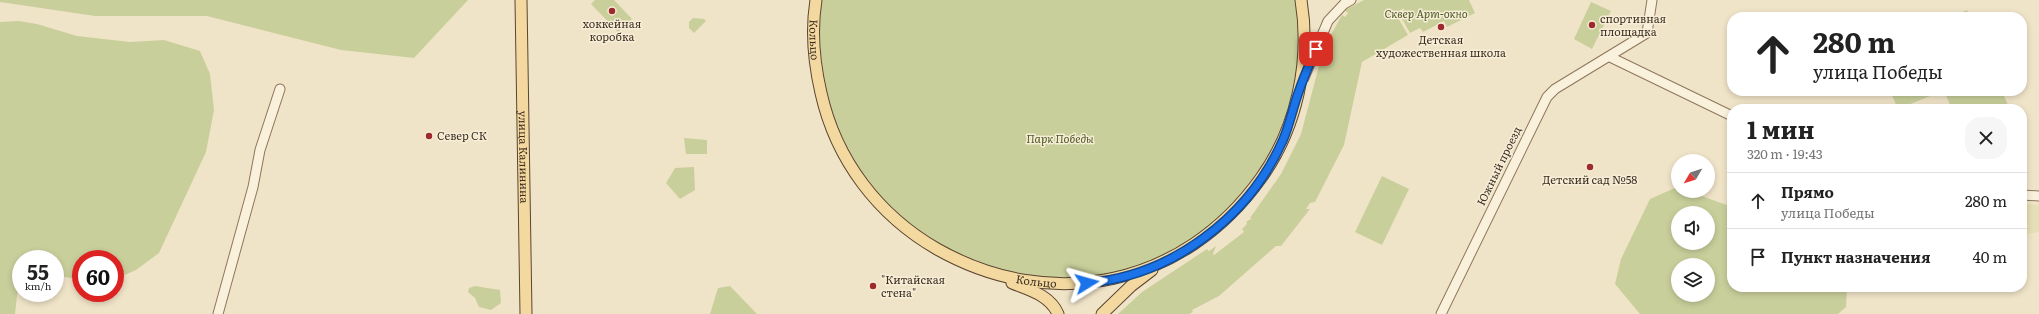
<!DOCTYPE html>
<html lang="ru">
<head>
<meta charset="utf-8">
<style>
  :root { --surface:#fff; --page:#f6f6f6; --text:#222; --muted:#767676; --line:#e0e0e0 }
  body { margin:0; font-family:Literata,serif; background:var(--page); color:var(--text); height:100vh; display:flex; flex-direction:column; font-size:15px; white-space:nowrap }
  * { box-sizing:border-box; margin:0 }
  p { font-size:13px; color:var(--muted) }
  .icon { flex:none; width:22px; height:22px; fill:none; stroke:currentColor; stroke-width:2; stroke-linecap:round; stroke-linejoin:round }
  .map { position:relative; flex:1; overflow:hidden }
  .details { position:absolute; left:1727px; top:104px; width:300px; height:188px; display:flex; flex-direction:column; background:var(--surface); border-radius:16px; box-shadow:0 2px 6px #0003 }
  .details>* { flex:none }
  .top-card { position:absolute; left:1727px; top:12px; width:300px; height:84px; border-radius:16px; box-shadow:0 2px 6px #0003; background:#fff; color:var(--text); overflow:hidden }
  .needle { width:26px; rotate:231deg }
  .fabs { position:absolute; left:1671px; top:154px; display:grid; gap:8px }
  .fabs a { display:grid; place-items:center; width:44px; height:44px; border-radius:50%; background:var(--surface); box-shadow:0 2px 6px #0003; font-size:20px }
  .speed { position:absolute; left:12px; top:250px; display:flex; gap:8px; font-size:20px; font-weight:700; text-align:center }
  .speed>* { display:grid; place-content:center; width:52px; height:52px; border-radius:50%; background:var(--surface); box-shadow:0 2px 6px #0003; line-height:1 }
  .speed small { font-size:10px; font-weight:400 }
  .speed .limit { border:6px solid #d22; background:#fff; color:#111 }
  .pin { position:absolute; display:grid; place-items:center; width:34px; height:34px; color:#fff; margin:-17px; border-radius:8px; box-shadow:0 2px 6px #0006 }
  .me { position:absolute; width:44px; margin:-22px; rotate:82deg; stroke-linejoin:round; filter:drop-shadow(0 0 3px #0008) }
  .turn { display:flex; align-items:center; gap:14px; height:84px; padding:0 20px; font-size:18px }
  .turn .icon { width:52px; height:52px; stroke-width:2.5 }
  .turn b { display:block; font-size:28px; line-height:34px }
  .round { display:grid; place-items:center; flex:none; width:42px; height:42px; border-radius:16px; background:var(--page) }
  .overview { display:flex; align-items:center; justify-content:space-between; height:68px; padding:0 20px }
  h1 { font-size:24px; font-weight:700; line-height:30px }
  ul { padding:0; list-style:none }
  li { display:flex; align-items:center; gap:12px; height:56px; padding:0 20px; border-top:1px solid var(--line) }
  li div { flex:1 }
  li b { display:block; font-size:15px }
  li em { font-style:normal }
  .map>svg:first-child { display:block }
  .farmland { fill:#e6deb5 }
  .green { fill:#c9cf9b; fill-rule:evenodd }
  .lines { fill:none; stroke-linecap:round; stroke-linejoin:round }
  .minor-casing { stroke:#8d765c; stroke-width:11 }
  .major-casing { stroke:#5b4430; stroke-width:13 }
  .minor { stroke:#faf1dc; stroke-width:9 }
  .major { stroke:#f3d9a0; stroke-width:11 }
  .route-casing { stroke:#114b97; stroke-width:10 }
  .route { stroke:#1a73e8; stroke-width:7 }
  .poi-dot { fill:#9e2a2b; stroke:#f7eed8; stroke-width:1.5 }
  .labels { text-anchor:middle; stroke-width:3; stroke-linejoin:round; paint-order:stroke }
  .park-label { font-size:11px; font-style:italic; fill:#4d5a26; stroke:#f7eed8 }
  .poi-label { font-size:11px; fill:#3d2e20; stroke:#f7eed8; text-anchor:start }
  .street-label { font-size:11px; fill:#3d2e20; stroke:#f7eed8 }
</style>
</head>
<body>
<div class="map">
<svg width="2039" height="314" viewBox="0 0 2039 314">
  <rect width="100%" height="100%" fill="#f0e4c8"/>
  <path class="farmland" d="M2022 203 2039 205V232L2022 235Z"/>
  <g class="green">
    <path d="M0 0H468L414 58 341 50 207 16H95L0 2Z"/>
    <path d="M595 0H614L632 19 618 32 591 4Z"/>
    <path d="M822 0H1295C1305 54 1293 114 1265 160 1229 219 1173 262 1104 275 979 298 854 214 827 91 820 61 818 30 822 0Z"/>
    <path d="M1364 0H1469L1475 13 1447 27 1444 21 1423 32 1420 28 1410 33 1400 15 1403 12 1404 8 1398 12 1397 16 1408 35 1362 62 1344 145 1315 202 1310 203 1306 209H1310L1281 246H1276L1219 296 1192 310 1193 312 1189 314H1118L1142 292 1207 249 1209 251 1216 246 1213 254 1214 255 1244 232 1242 229 1247 224 1246 222 1252 218H1250L1281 174 1301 134 1324 47 1342 15 1345 17 1348 13 1345 10Z"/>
    <path d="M1591 2 1611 11 1592 49 1574 39Z"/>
    <path d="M1967 10 1970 17H1951Z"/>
    <path d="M693 18 704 19 706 21 694 33 689 28V22Z"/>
    <path d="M19 21 37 24 77 36 130 42 164 40 200 51 210 74 214 110 206 152 159 253 136 270 115 279V259H81V280L55 275V259H21L15 314H0V22Z"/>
    <path d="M1890 91H1928L1930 96 1898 109Z"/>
    <path d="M1944 91H2002L2009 108 1952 109Z"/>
    <path d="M684 138 707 140V154H686Z"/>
    <path d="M694 167 695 190 680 199 666 183 675 168Z"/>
    <path d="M1382 176 1409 189 1382 245 1355 232Z"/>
    <path d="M1677 187 1678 191H1688L1732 207V287H1847L1846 307 1838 314H1640L1615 284 1621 259 1650 199ZM1678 213H1708V243H1678ZM1678 265H1708V295H1678Z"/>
    <path d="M475 286 500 290 501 303 491 310 479 307 475 298 468 292 469 288Z"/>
    <path d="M730 286 757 314H710L718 288Z"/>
  </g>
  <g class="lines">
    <defs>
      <g id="minor">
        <path d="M1610 57 1732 116"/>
        <path d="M1304 78 1328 21 1344 4 1351 0"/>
        <path d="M2022 195 2039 196"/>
        <path d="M218 314 253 187 260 150 280 89"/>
        <path d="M1441 314 1547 97 1555 89 1647 33 1652 0"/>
      </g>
      <g id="major">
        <path id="s1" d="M521 0 526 314"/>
        <path id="s2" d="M816 0C811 31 814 63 821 93 836 160 878 215 937 249 1052 314 1184 286 1261 178 1297 128 1311 61 1301 0"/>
        <path d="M1012 283C1029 290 1050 295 1058 314"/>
        <path d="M1102 314 1131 286 1152 270"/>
      </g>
    </defs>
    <use href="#minor" class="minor-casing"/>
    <use href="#major" class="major-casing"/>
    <use href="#minor" class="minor"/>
    <use href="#major" class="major"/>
  </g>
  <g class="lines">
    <defs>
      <path id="route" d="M1087 283C1172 276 1249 217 1283 140 1290 124 1293 107 1299 91 1304 76 1310 63 1316 49"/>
    </defs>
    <use href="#route" class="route-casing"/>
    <use href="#route" class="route"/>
  </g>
  <g class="poi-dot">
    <circle cx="612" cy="11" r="4"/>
    <circle cx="1592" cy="25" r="4"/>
    <circle cx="1441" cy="27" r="4"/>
    <circle cx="429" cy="136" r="4"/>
    <circle cx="1590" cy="167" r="4"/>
    <circle cx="873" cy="286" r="4"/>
  </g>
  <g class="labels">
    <g class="park-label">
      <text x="1426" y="18">Сквер Арт-окно</text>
      <text x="1060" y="143">Парк Победы</text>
    </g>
    <g class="poi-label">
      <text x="1600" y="23">спортивная<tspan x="1600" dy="13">площадка</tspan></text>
      <text x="612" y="28" text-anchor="middle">хоккейная<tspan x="612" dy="13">коробка</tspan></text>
      <text x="1441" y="44" text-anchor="middle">Детская<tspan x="1441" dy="13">художественная школа</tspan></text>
      <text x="437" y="140">Север СК</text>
      <text x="1590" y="184" text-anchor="middle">Детский сад №58</text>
      <text x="881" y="284">"Китайская<tspan x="881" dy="13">стена"</tspan></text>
    </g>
    <g class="street-label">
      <text dy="4" stroke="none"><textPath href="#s2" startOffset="40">Кольцо</textPath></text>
      <text dy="4" stroke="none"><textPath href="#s1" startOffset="157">улица Калинина</textPath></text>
      <text transform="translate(1499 166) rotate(-64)" y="4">Южный проезд</text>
      <text dy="4" stroke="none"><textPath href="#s2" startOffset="399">Кольцо</textPath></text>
    </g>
  </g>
</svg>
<div class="fabs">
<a><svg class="needle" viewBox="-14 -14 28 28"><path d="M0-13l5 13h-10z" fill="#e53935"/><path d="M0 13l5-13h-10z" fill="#767676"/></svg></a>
<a><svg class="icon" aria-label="sound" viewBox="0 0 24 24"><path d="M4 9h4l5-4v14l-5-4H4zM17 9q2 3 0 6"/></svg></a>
<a><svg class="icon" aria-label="layers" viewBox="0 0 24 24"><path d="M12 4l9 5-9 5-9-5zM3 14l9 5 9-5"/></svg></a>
</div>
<div class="speed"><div>55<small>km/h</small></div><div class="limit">60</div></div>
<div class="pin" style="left:1316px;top:49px;background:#d93025"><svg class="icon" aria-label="arrive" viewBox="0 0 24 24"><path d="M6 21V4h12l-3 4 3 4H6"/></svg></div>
<svg class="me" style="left:1087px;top:283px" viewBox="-20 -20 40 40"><path d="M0-17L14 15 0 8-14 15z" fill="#1a73e8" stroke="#fff" stroke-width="4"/></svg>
<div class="top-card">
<div class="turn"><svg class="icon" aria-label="ahead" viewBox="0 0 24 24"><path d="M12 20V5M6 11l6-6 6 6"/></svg><div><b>280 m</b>улица Победы</div></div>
</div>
<section class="details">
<div class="overview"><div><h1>1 мин</h1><p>320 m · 19:43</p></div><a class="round"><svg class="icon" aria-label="close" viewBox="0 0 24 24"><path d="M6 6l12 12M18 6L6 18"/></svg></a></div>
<ul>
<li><svg class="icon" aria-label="ahead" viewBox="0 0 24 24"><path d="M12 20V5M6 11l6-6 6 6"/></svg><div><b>Прямо</b><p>улица Победы</p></div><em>280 m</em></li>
<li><svg class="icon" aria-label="arrive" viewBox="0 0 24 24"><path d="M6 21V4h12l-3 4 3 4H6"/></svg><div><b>Пункт назначения</b></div><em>40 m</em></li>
</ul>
</section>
</div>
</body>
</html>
